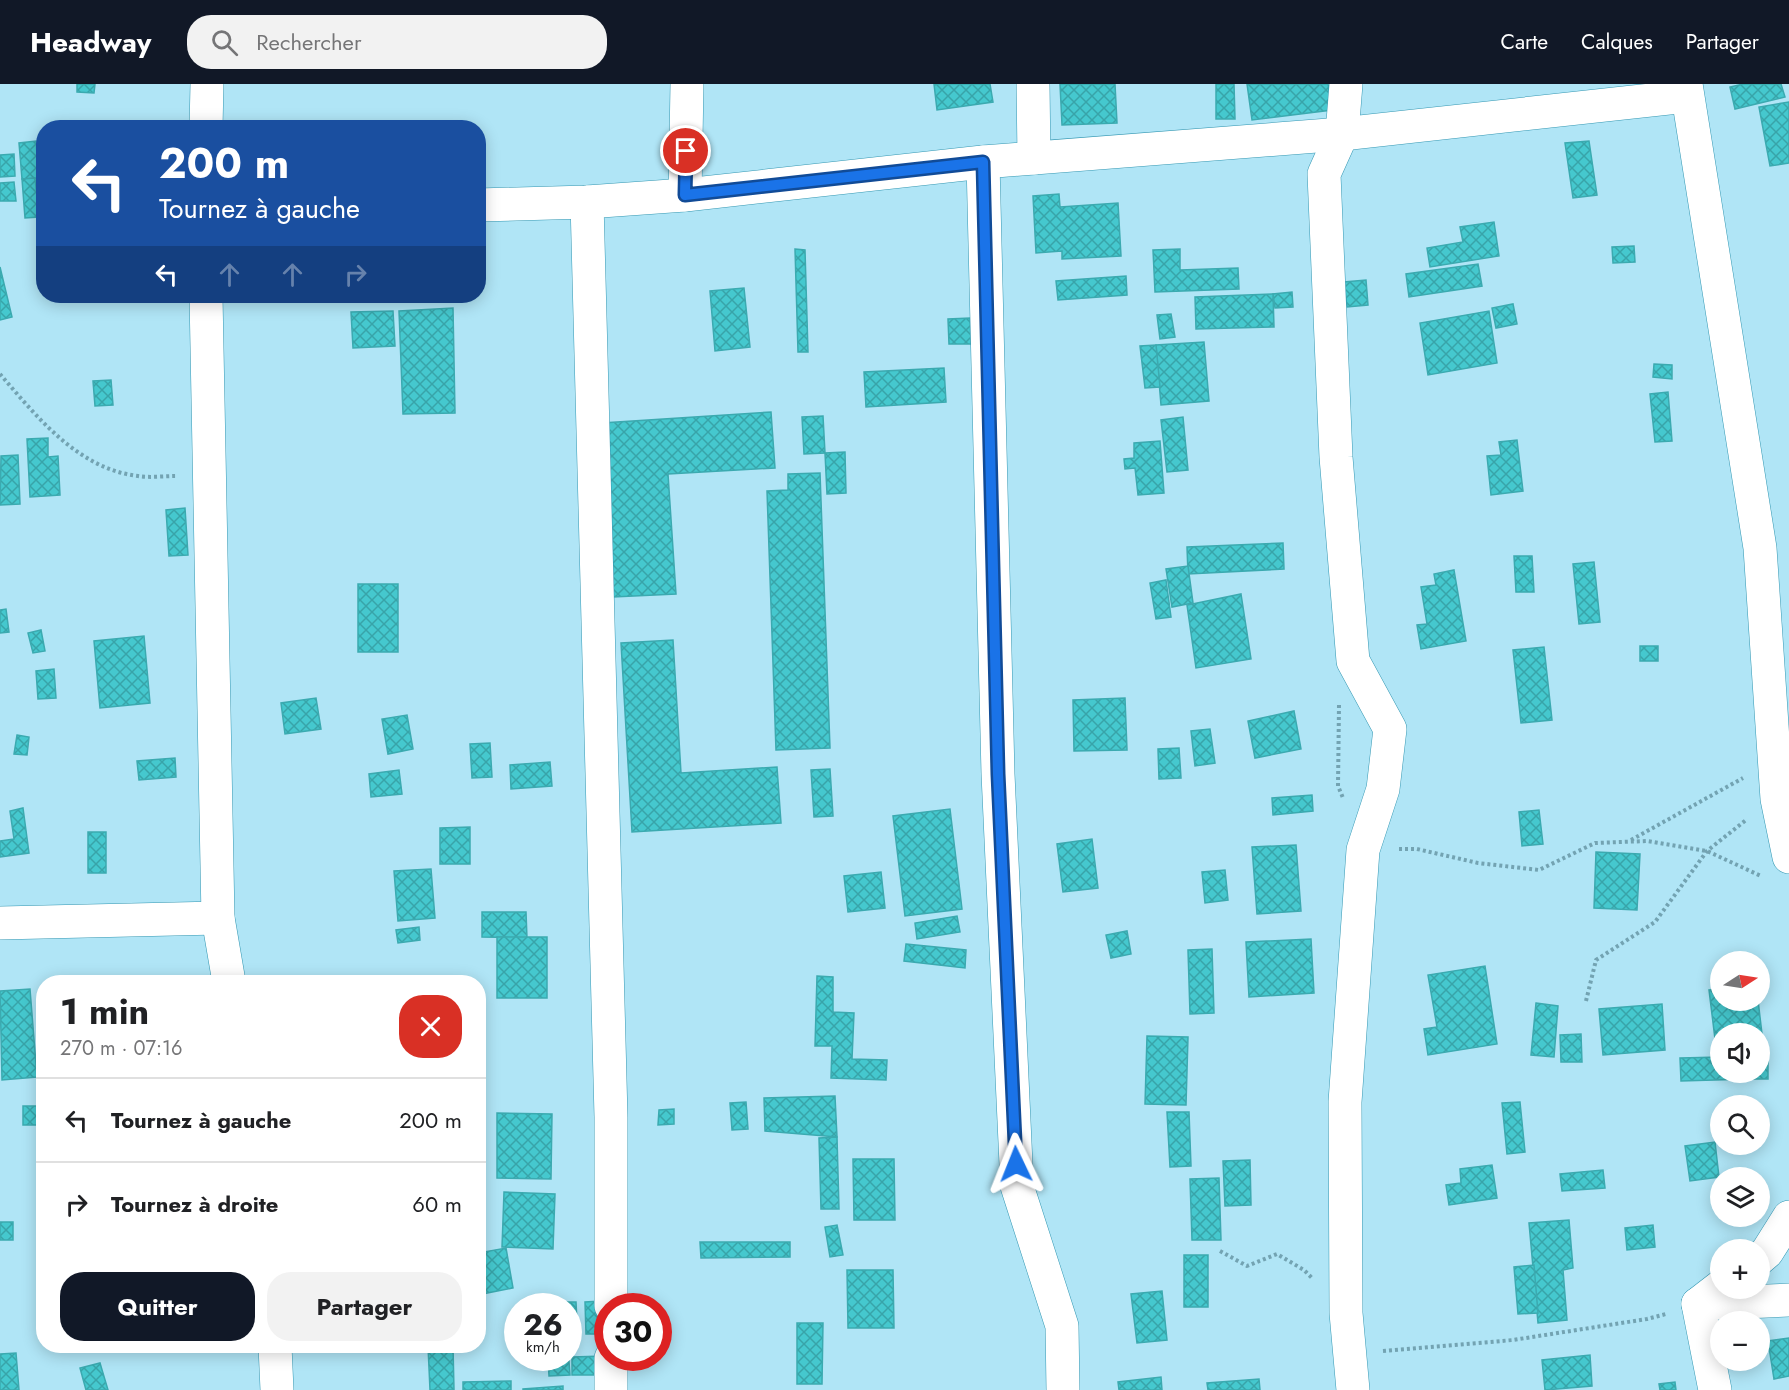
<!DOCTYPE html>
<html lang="fr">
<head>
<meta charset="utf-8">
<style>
  :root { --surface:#fff; --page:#f2f2f2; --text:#202124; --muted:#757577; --line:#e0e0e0; --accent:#111827 }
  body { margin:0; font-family:Jost,sans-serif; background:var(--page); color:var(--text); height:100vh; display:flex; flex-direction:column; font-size:22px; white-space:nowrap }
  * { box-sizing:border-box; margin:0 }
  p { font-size:20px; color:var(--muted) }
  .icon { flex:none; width:33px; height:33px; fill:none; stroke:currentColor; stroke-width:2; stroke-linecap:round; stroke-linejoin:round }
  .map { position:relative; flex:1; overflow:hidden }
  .drawer { position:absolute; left:36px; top:891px; width:450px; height:378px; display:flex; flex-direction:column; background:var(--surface); border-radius:24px; box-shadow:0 3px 15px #0003 }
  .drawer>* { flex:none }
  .top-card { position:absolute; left:36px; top:36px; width:450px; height:183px; border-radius:24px; box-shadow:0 3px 15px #0003; background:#1a4fa0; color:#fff; overflow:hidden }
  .needle { width:39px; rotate:78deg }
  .tools { position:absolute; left:1710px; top:867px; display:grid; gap:12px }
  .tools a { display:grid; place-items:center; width:60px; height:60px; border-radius:50%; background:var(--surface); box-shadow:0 3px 15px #0003; font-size:30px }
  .speed { position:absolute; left:504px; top:1209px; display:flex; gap:12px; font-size:30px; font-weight:700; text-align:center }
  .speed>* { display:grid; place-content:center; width:78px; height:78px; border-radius:50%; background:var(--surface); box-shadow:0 3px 15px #0003; line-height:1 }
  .speed small { font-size:15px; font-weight:400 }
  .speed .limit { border:9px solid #d22; background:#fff; color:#111 }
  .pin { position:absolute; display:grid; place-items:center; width:51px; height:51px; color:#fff; margin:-26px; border:3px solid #fff; border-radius:50%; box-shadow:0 2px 6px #0007 }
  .me { position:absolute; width:66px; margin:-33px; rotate:358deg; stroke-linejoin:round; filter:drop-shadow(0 0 4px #0008) }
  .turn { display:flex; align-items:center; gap:21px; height:126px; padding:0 24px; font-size:27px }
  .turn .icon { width:78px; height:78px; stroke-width:2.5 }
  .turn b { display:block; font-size:42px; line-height:51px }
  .lanes { display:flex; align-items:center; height:57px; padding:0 24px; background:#0003; justify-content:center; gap:30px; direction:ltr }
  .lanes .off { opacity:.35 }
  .round { display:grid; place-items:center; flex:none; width:63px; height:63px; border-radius:24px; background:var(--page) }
  .overview { display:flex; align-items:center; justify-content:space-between; height:102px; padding:0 24px }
  h1 { font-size:36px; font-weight:700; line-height:45px }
  .cta { display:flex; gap:12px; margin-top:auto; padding:12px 24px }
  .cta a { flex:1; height:69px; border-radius:24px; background:var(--accent); color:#fff; font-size:24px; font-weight:700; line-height:69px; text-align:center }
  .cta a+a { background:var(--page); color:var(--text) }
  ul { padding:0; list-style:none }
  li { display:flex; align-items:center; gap:18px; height:84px; padding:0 24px; border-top:2px solid var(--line) }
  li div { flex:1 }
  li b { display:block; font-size:22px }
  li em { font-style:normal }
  header { display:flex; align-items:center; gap:36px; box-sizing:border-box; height:84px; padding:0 30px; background:var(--accent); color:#fff }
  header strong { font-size:28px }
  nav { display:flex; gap:33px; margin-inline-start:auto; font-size:21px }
  .search { width:420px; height:54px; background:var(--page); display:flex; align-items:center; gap:15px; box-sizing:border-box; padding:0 21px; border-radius:24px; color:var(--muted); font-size:22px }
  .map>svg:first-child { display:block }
  .building { fill:url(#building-cross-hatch); stroke:#3baab0; stroke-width:1.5 }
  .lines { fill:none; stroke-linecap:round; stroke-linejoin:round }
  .minor-casing { stroke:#3498b3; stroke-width:34 }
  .path { stroke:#73a3b2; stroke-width:4; stroke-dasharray:3 3; stroke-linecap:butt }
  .minor { stroke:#fff; stroke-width:33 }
  .route-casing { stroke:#114b97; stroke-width:15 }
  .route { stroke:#1a73e8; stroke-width:10 }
</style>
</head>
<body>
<header>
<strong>Headway</strong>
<div class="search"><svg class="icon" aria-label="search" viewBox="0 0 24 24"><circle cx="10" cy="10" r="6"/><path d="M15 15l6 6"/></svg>Rechercher</div>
<nav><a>Carte</a><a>Calques</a><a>Partager</a></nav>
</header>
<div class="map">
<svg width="1789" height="1306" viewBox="0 0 1789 1306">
  <defs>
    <pattern id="building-cross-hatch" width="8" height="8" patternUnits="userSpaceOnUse" patternTransform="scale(1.5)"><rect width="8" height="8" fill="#45c8ce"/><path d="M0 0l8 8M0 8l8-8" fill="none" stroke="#38a4a9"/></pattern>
  </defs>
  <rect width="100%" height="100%" fill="#b0e5f6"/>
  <g class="building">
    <path d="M77 0H95L94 9 77 8Z"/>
    <path d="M934 0H990L993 18 937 26Z"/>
    <path d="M1060 0H1115L1117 39 1062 41Z"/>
    <path d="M1216 0H1234L1235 35H1216Z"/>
    <path d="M1247 0H1328L1332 26 1252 36Z"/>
    <path d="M1743 0H1781L1785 13 1735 25 1730 3Z"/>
    <path d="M1789 18V79L1770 82 1759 23Z"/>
    <path d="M36 57 39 94 22 95 19 59Z"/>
    <path d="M1589 57 1597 111 1573 114 1565 59Z"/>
    <path d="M14 70 15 92 0 93V71Z"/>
    <path d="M35 94 39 133 25 134 22 95Z"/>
    <path d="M14 98 16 117H0V99Z"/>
    <path d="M1059 110 1060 123 1118 119 1121 172 1062 175V167L1036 169 1033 112Z"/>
    <path d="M1494 138 1499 172 1430 183 1427 164 1463 158 1460 143Z"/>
    <path d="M1634 162 1635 178 1613 179 1612 163Z"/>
    <path d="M795 165 805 166 808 268H798Z"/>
    <path d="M1180 165V186L1238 184 1239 205 1155 208 1153 166Z"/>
    <path d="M1478 180 1482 202 1409 213 1406 190Z"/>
    <path d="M0 183 12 233 0 236Z"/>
    <path d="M1126 192 1127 211 1058 216 1056 197Z"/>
    <path d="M1366 196 1368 221 1347 223 1344 198Z"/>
    <path d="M744 204 750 263 715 267 710 207Z"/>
    <path d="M1292 208 1293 223 1275 224 1273 210Z"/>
    <path d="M1273 210 1274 243 1196 245 1195 213Z"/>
    <path d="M1513 220 1517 240 1496 244 1492 224Z"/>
    <path d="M453 224 455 329 403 330 399 227Z"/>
    <path d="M393 227 395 262 353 264 351 228Z"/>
    <path d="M1489 227 1497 279 1428 291 1420 239Z"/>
    <path d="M1171 230 1175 253 1160 255 1157 231Z"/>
    <path d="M970 234 971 260H949L948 235Z"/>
    <path d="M1204 258 1209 317 1161 321 1156 261Z"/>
    <path d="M1156 261 1160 303 1145 304 1140 262Z"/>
    <path d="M1654 280 1672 281V295L1653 293Z"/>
    <path d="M944 284 946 318 866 323 864 288Z"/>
    <path d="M111 296 113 321 95 322 93 297Z"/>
    <path d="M1668 308 1672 357 1655 358 1650 310Z"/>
    <path d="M771 328 775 384 668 390 676 510 613 513 602 339Z"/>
    <path d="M823 332 825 369 804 370 802 333Z"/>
    <path d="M1183 333 1188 386 1167 388 1161 336Z"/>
    <path d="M48 354V373L58 372 60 411 30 413 27 355Z"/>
    <path d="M1517 356 1523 407 1491 411 1487 372 1501 371 1499 358Z"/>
    <path d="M1160 357 1164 409 1138 411 1135 384 1125 385 1124 375 1134 374V359Z"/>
    <path d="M845 368 846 409 827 410 825 369Z"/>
    <path d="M18 371 20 420 0 421 1 372Z"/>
    <path d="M820 389 830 664 776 666 767 407 788 406V390Z"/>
    <path d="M185 424 188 471 169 472 166 426Z"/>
    <path d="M1283 459 1284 485 1188 490 1187 463Z"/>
    <path d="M1514 472H1532L1534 508H1516Z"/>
    <path d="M1594 478 1600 538 1579 540 1573 480Z"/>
    <path d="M1188 482 1193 519 1172 523 1166 485Z"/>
    <path d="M1454 486 1466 557 1421 565 1417 541 1427 540 1421 503 1436 501 1434 490Z"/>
    <path d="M1166 496 1171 533 1156 535 1150 499Z"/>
    <rect x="358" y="500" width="40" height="68"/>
    <path d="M1241 510 1251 575 1196 584 1187 521Z"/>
    <path d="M6 525 9 548 0 549V526Z"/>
    <path d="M41 546 45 567 33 569 28 549Z"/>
    <path d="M144 552 150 619 100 624 94 557Z"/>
    <path d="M673 556 681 689 777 683 781 739 632 748 621 559Z"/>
    <rect x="1640" y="562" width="18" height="15"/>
    <path d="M1544 563 1552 636 1521 639 1513 566Z"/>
    <path d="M54 585 56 614 38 615 36 587Z"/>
    <path d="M316 614 321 645 285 650 281 619Z"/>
    <path d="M1125 614 1127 666 1074 667 1073 616Z"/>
    <path d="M1294 627 1301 665 1255 674 1248 637Z"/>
    <path d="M407 631 413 665 388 670 382 635Z"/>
    <path d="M1210 645 1215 679 1195 682 1191 647Z"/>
    <path d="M17 651 29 653 27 671 14 670Z"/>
    <path d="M490 659 492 693 472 694 470 660Z"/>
    <path d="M1179 664 1181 694 1159 695 1158 665Z"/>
    <path d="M175 674 176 693 139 696 137 677Z"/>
    <path d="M550 678 552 702 511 705 510 681Z"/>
    <path d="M830 685 833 732 814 733 811 686Z"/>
    <path d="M399 686 402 710 371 713 369 690Z"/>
    <path d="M1312 711 1313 727 1273 731 1272 714Z"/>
    <path d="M23 724 29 769 0 773V757L14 755 10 727Z"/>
    <path d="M950 725 962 825 905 832 893 732Z"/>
    <path d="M1539 726 1543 760 1522 762 1519 728Z"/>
    <path d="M470 743V780H440V744Z"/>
    <rect x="88" y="748" width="18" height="41"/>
    <path d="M1092 755 1098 804 1063 808 1057 760Z"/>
    <path d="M1296 761 1301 827 1257 830 1252 763Z"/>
    <path d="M1596 768 1640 770 1637 826 1594 824Z"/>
    <path d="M431 785 435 834 398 837 394 787Z"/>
    <path d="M1225 786 1228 816 1205 819 1202 788Z"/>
    <path d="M881 788 885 824 848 828 844 792Z"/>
    <path d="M482 828H526L527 854 482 853Z"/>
    <path d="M957 832 960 848 917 855 915 839Z"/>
    <path d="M419 843 420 856 398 859 396 846Z"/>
    <path d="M1127 847 1131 870 1111 874 1106 851Z"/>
    <rect x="497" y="853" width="50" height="61"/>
    <path d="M1311 855 1314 909 1249 913 1246 858Z"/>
    <path d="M906 860 966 866 965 884 904 877Z"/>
    <path d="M1212 865 1214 929 1190 930 1188 866Z"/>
    <path d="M1485 882 1497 960 1428 971 1424 945 1437 943 1428 891Z"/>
    <path d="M817 892 833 893V928L854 929 852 975 887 976 886 996 831 994 832 962H815Z"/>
    <path d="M30 905 37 993 2 996 0 907Z"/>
    <path d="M1720 905V916H1758L1762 950H1720V955H1715L1709 906Z"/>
    <path d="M1536 919 1558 922 1554 973 1531 971Z"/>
    <path d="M1662 920 1665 966 1603 971 1599 925Z"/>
    <path d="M1581 950 1582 978H1561L1560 951Z"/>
    <path d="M1147 952 1188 953 1186 1021 1145 1020Z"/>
    <path d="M1760 972H1768V995H1748V988H1760Z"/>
    <path d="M1720 973V988H1748V995L1681 997 1680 974Z"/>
    <path d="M835 1012 837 1053 765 1047 764 1014Z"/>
    <path d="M746 1018 748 1045 732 1046 730 1019Z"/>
    <path d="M1520 1018 1525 1068 1507 1070 1502 1019Z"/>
    <rect x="23" y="1022" width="14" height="19"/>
    <path d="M674 1025V1040L658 1041 659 1026Z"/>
    <path d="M1167 1028H1189L1191 1082 1170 1083Z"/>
    <path d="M497 1029 552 1030 551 1095 497 1094Z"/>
    <path d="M837 1053 839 1125H821L819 1054Z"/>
    <path d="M1715 1058 1719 1093 1690 1097 1685 1062Z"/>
    <path d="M853 1075H894L895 1136H854Z"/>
    <path d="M1250 1076 1251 1121 1225 1122 1223 1077Z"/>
    <path d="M1492 1081 1497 1114 1449 1121 1446 1101 1461 1099 1460 1085Z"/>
    <path d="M1603 1086 1605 1104 1562 1107 1560 1090Z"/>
    <path d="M1219 1094 1221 1156H1192L1190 1095Z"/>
    <path d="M504 1108 555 1110 553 1165 502 1163Z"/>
    <path d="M1569 1136 1573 1184 1563 1186 1567 1236 1538 1239 1529 1139Z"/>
    <rect x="0" y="1138" width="13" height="18"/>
    <path d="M837 1141 843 1171 830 1173 825 1143Z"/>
    <path d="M1653 1141 1655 1163 1627 1166 1625 1144Z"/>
    <path d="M700 1158H790V1173L701 1174Z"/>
    <path d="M506 1164 513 1204 482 1210 478 1169Z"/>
    <rect x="1184" y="1171" width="24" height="52"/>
    <path d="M1534 1181 1538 1229 1518 1230 1514 1183Z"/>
    <path d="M847 1186H893L894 1244H848Z"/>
    <path d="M1162 1207 1167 1256 1137 1259 1131 1210Z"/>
    <path d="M601 1217 602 1250H586L585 1218Z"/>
    <path d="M544 1218H576L577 1239H568V1222H544Z"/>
    <path d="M797 1239H823L822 1300H797Z"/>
    <path d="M1789 1254V1292L1774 1295 1768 1257Z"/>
    <path d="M428 1262H453L454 1306H430Z"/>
    <path d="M568 1264 570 1291 549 1292 548 1274H568Z"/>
    <path d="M16 1269 19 1306H0V1270Z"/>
    <path d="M1590 1271 1592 1302 1545 1306 1542 1276Z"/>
    <path d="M603 1272V1291H572V1273Z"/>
    <path d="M100 1279 108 1306H86L80 1284Z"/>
    <path d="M1161 1293 1162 1306H1119L1118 1298Z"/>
    <path d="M1259 1295 1260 1306H1208L1207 1299Z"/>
    <path d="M511 1297V1306H463V1298Z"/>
    <path d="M1675 1298 1676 1306H1660L1659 1300Z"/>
    <path d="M563 1302V1306H523V1305Z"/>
  </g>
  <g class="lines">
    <defs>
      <g id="minor">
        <path d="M1033 0 1034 74"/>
        <path d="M1346 0 1342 50 1324 90 1336 373 1353 577 1390 645 1383 705 1363 766 1345 1018 1346 1229 1353 1306"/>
        <path d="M1686 0 1760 464 1777 715 1789 773"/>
        <path d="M206 44 207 0"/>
        <path d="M983 78 998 690 1017 1102 1062 1242 1063 1306"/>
        <path d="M685 111 687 0"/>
        <path d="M587 118 611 1033V1222"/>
        <path d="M478 121 587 118 685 111 983 78 1342 50 1687 12"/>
        <path d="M206 212 218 834 229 898"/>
        <path d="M0 839 218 834"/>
        <path d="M1760 1174 1767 1168 1789 1133"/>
        <path d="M1698 1220 1789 1216"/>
        <path d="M275 1262 277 1306"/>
        <path d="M611 1274V1306"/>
        <path d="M1715 1306 1698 1220 1720 1203"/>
      </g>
    </defs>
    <use href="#minor" class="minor-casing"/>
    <g class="path">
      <path d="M0 290C37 333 78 385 138 392 150 394 164 392 176 392"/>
      <path d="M1339 621 1338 702 1343 714"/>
      <path d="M1631 756 1743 694"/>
      <path d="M1399 765H1417L1478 779 1539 786 1595 759 1647 757 1707 767 1761 792"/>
      <path d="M1586 917 1596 876 1655 838 1707 767 1746 736"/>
      <path d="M1220 1167 1247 1182 1277 1170 1304 1186 1313 1195"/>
      <path d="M1383 1267 1513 1256 1647 1235 1666 1230"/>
    </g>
    <use href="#minor" class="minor"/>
  </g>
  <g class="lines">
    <defs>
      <path id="route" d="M686 67 685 111 983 78 998 690 1016 1080"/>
    </defs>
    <use href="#route" class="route-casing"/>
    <use href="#route" class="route"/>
  </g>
</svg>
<div class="tools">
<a><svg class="needle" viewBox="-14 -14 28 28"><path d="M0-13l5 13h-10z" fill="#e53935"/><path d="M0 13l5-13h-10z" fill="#757577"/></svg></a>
<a><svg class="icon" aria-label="sound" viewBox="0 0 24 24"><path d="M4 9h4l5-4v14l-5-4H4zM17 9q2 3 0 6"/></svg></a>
<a><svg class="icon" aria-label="search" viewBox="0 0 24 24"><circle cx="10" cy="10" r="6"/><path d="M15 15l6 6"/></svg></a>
<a><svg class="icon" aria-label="layers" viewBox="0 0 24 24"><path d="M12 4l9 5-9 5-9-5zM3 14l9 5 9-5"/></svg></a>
<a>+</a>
<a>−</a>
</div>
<div class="speed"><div>26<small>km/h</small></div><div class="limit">30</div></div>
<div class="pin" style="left:686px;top:67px;background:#d93025"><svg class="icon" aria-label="arrive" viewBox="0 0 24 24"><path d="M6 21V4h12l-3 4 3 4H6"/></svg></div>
<svg class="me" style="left:1016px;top:1080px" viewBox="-20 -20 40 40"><path d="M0-17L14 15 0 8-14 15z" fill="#1a73e8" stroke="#fff" stroke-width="4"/></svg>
<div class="top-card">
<div class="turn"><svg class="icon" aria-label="left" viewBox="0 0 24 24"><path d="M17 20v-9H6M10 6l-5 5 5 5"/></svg><div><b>200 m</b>Tournez à gauche</div></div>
<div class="lanes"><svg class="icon" aria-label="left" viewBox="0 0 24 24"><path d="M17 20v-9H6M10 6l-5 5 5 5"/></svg><svg class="icon off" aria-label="ahead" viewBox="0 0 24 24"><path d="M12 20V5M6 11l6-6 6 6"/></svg><svg class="icon off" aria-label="ahead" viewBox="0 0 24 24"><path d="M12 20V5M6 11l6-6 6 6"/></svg><svg class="icon off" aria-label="right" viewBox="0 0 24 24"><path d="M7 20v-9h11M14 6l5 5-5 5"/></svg></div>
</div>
<section class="drawer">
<div class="overview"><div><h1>1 min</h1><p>270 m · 07:16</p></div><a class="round" style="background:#d93025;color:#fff"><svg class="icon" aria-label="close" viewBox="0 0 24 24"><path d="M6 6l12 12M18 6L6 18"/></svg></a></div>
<ul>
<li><svg class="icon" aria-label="left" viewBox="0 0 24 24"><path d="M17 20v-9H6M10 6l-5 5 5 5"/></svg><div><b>Tournez à gauche</b></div><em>200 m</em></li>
<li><svg class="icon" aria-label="right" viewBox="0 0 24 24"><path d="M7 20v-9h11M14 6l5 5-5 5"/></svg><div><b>Tournez à droite</b></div><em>60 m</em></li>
</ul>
<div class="cta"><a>Quitter</a><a>Partager</a></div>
</section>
</div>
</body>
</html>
